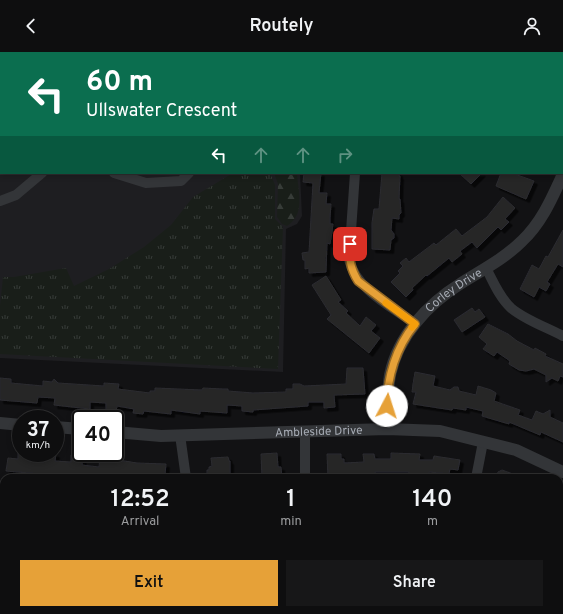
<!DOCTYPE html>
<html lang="en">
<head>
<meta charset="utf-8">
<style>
  :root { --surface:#0e0e0f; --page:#171718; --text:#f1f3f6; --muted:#9b9c9e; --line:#2e2e2f; --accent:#e6a138 }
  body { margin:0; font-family:Overpass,sans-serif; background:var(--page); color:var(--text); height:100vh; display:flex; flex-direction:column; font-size:15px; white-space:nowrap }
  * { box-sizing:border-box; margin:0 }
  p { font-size:13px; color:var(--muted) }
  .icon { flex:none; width:22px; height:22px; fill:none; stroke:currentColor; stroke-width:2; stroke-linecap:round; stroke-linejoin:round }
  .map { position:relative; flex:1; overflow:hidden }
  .sheet { position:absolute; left:0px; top:422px; width:563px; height:140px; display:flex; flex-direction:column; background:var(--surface); border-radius:12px 12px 0 0; box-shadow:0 2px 6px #0003,0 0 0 1px var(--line) }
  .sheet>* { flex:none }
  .hud { position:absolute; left:0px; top:0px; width:563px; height:122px; box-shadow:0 2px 6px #0003,0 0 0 1px var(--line); background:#0b6e4f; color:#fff; overflow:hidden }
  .speed { position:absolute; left:12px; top:358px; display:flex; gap:8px; font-size:20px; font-weight:700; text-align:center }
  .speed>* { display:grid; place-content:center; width:52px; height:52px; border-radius:50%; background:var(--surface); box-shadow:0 2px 6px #0003,0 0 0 1px var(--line); line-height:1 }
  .speed small { font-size:10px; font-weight:400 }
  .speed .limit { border:2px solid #111; border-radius:6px; background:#fff; color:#111 }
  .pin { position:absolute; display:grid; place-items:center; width:34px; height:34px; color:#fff; margin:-17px; border-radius:8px; box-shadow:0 2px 6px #0006 }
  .me { position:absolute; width:44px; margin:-22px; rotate:5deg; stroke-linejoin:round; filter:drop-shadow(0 0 3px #0008) }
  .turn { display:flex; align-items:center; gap:14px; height:84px; padding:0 20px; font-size:18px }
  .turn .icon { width:52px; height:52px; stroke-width:2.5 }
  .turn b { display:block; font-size:28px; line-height:34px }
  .lanes { display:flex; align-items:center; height:38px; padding:0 20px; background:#0003; justify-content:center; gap:20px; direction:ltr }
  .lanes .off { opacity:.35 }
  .eta { display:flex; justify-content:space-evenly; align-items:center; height:68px; text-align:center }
  .eta b { font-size:24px; font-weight:600; line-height:28px }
  .primary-button { display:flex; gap:8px; margin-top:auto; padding:8px 20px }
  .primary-button a { flex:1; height:46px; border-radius:0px; background:var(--accent); color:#111; font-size:16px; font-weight:600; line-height:46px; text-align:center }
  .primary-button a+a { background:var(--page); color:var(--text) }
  header { display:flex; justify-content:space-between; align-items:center; height:52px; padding:0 20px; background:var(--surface); font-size:18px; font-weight:600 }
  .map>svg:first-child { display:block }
  .built { fill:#1e1e21 }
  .grass { fill:url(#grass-tufts) }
  .forest { fill:url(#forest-firs) }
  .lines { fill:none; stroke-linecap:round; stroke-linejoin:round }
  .stream { stroke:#293136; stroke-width:3 }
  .building { fill:#252528; stroke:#2c2c30; filter:url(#shadow) }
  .path { stroke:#3a3b3f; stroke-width:1.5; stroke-dasharray:2 3; stroke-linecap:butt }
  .minor { stroke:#333538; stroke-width:10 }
  .tertiary { stroke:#333538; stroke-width:12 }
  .route-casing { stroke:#966924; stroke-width:10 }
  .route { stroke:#e6a138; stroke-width:7 }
  .slow { stroke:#f59e0b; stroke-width:7 }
  .labels { text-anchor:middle; stroke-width:4; stroke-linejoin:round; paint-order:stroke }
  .street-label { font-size:12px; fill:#a5aab3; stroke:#0d0d0f }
</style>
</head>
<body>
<header><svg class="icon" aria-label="back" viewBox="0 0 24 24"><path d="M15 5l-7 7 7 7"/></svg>Routely<svg class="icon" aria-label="person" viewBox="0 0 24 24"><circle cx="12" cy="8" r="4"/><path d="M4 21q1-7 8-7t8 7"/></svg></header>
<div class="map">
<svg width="563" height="562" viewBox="0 0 563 562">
  <defs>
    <pattern id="grass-tufts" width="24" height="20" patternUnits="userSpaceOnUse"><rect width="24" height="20" fill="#191e19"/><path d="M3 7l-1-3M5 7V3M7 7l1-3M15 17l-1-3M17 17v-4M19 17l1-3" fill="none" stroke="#373c38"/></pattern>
    <pattern id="forest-firs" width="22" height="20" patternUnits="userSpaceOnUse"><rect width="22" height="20" fill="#191e19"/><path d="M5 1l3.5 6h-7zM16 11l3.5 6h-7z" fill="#373c38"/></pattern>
    <filter id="shadow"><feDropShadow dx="3.5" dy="3.5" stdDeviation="0" flood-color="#0009"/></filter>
  </defs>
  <rect width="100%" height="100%" fill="#121214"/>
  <path class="built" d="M0 0H315L1 1V121H300L302 164 297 172 286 177 283 320 0 306Z"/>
  <path class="grass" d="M233 121H270L275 133V167L283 175 278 317 0 302V254L3 225H14L66 216 74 234 109 217 144 195 171 173 193 145Z"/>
  <g class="forest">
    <path d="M226 0H309V1H228Z"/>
    <path d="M274 121H297C298 140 306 162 287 174L282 172 277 165 278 132Z"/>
  </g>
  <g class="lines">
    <path class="stream" d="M262 0 263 1"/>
  </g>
  <g class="building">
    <path d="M304 121H321L319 141H327L326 152H331L330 166V172H333L332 180 330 192 327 191 326 220 309 221V216L305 217V208H303L302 201 309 200 313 131 303 130Z"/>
    <path d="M382 121H399V124H400L399 147H400L401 161 399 163V167L392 166 391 178 394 182V186L391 188 390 198 372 197V171L374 157H379Z"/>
    <path d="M459 121H482L471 132Z"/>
    <path d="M501 121H512L534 129 526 147 496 134Z"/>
    <path d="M503 145 515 156 505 167 509 170 501 178 498 175 477 196 472 190 460 199 462 202 452 210 449 206 427 224 426 223 412 236 413 238 406 245 391 230 400 221 398 219 403 214 400 211 406 206 409 210 434 191 436 193 456 177 462 184 487 165Z"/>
    <path d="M563 178V215L558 212 547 230 550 232 546 239 539 235 534 245 520 237 532 213 539 217 546 204 548 205Z"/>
    <path d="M326 224 341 248 338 250 348 259 346 261 360 274 366 265 376 273 371 279 380 286 369 301 327 267 331 263 312 233Z"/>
    <path d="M472 256 475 260 479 257 485 265 462 280 454 268Z"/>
    <path d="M488 272 508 282 517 289 534 298 535 296 546 302 545 304 563 312V325L560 324 558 329 552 326 546 330V323L534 317 526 319 519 318 509 312 510 309 497 300 494 304 483 297 487 292 479 285Z"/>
    <path d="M347 316H363L365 342 334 343 335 355 324 356V350H308V354L253 358V360L242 359V354L227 353V361L200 359V362L171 358V362L144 359 143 362 133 361 134 357 117 354 116 360 106 359V351L90 350V357L54 353 55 346 38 345 37 351 0 348V326L11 327V331L43 334V329L52 330 54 327 58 331 104 334V331L119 332 118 337 150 341V339H155V336L202 338 203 336 223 337H228V339L253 341 286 340V337H293V332H300L304 334 346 332Z"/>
    <path d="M415 320 435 324 433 334 450 338 454 335H458L459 339 476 343 478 334 491 338 496 341 494 349 520 358 518 363 532 368 536 359 543 362 550 358V365L563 371V390L541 380 540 383 509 370V372L482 364 483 359 466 355V358L453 356 452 358 413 352 416 340H412L413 332Z"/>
    <path d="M18 401H29L28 408 44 410 45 401 56 402 55 409 71 410V403L83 404 82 413 99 415 100 405 137 411 166 412 165 423 156 422V426H63V424L6 419 8 406 18 407Z"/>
    <path d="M277 401 278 415H281L282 426H262L261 402Z"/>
    <path d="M391 401 420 402 419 408H433L434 404 460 408 458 418 450 417 449 422 429 420 428 426H409V420H375L376 426H328L327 402H341V407H344V411L364 410 363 402H374L375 407H391Z"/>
    <path d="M228 405 229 409H230V423L207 426V418H209V415L212 414 211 406Z"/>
    <path d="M502 418 521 425 520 426H496L498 420Z"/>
  </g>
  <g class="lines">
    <path class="path" d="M197 0 198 1"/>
    <g class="minor">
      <path d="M35 0 36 1"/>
      <path d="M114 121 146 131 181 129 189 121"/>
      <path d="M355 121 349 208C357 238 391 254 415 272"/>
      <path d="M0 149 16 143 42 121"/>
      <path d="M486 216C493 229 499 245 511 256 525 268 546 275 563 284"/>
      <path d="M180 383 186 426"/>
      <path d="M305 426V380"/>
      <path d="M476 426 483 390"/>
      <path d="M0 500 4 501"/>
      <path d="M542 558 548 562"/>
      <path d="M42 562V558"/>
      <path d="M193 562 194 558"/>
      <path d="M328 562 329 558"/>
    </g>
    <g class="tertiary">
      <path d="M0 371 21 373"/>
      <path d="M55 375 81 377"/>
      <path id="s1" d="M387 377C387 359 387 341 390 323 398 284 428 252 460 232 482 218 504 207 522 189 542 170 552 146 563 122"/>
      <path id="s2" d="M115 380 161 384 387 377 440 379 516 398 563 420"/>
    </g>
  </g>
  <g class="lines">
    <defs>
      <path id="route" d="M350 192C349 207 350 216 358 229L415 272C396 295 387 325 387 354"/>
    </defs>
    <use href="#route" class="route-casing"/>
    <use href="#route" class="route"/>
    <path class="slow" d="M386 251 415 272 412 275"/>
  </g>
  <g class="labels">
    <g class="street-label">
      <text dy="4" stroke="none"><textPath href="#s1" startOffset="163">Corley Drive</textPath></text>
      <text dy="4" stroke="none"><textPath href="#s2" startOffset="204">Ambleside Drive</textPath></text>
    </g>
  </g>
</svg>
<div class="speed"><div>37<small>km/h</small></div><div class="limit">40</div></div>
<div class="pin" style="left:350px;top:192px;background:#d93025"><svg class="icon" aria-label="arrive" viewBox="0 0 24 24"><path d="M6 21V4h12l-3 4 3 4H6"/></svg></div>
<svg class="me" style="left:387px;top:354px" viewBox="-20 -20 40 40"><circle r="19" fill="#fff"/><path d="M0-13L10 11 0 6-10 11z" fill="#e6a138"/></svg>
<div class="hud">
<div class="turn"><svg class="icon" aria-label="left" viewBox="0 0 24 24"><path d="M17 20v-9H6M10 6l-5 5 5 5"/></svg><div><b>60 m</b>Ullswater Crescent</div></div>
<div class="lanes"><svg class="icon" aria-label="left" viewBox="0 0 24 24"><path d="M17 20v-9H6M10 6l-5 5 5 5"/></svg><svg class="icon off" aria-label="ahead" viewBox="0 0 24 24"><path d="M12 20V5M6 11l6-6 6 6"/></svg><svg class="icon off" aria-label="ahead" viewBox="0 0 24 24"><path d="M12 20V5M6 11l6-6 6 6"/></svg><svg class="icon off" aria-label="right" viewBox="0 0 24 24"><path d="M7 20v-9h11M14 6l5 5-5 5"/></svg></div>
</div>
<section class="sheet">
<div class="eta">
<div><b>12:52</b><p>Arrival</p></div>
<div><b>1</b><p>min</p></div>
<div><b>140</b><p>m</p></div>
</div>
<div class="primary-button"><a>Exit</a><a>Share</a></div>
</section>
</div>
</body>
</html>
